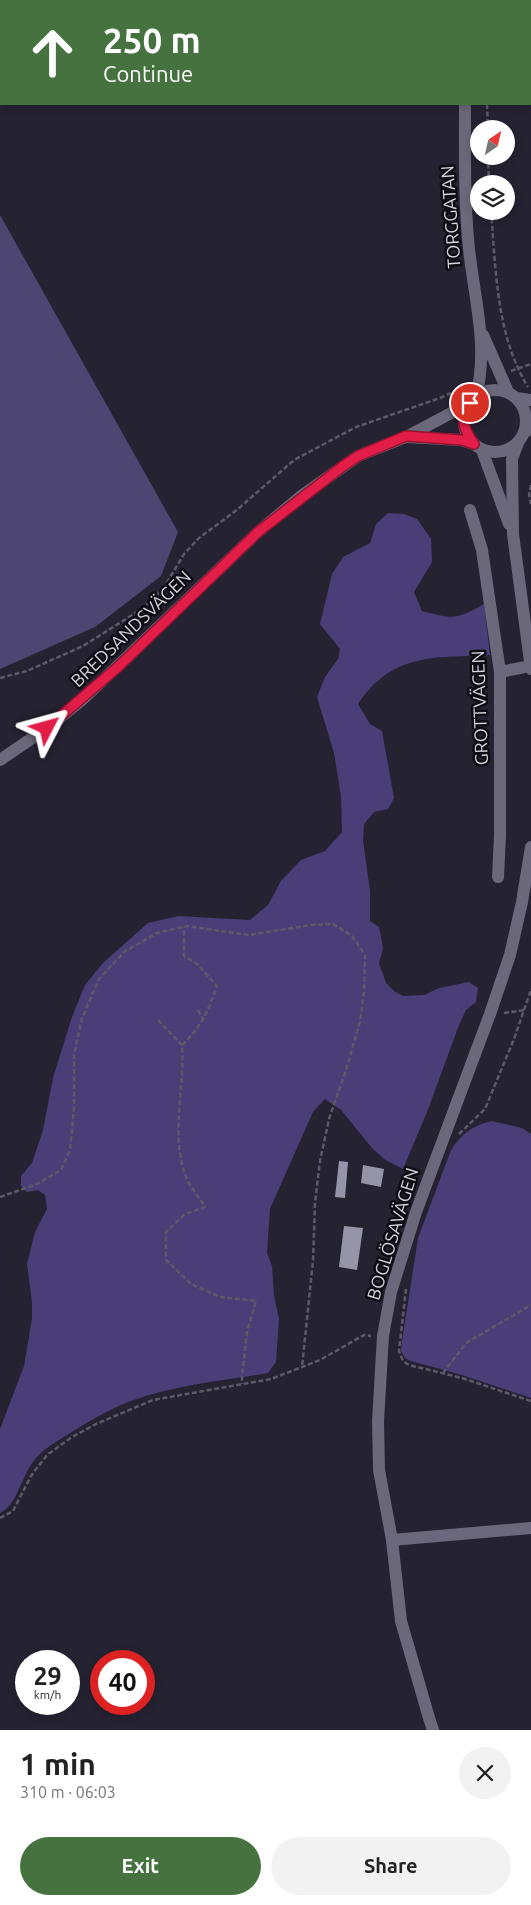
<!DOCTYPE html>
<html lang="en">
<head>
<meta charset="utf-8">
<style>
  :root { --surface:#fff; --page:#f2f2f2; --text:#222; --muted:#767676; --accent:#45723e }
  body { margin:0; font-family:Ubuntu,sans-serif; background:var(--page); color:var(--text); height:100vh; display:flex; flex-direction:column; font-size:19px; white-space:nowrap }
  * { box-sizing:border-box; margin:0 }
  p { font-size:16px; color:var(--muted) }
  .icon { flex:none; width:28px; height:28px; fill:none; stroke:currentColor; stroke-width:2; stroke-linecap:round; stroke-linejoin:round }
  .map { position:relative; height:1730px; overflow:hidden }
  .details { display:flex; flex-direction:column; background:var(--surface); flex:1 }
  .details>* { flex:none }
  .top-card { position:absolute; left:0px; top:0px; width:531px; height:105px; box-shadow:0 2px 8px #0003; background:#45723e; color:#fff; overflow:hidden }
  .needle { width:32px; rotate:34deg }
  .fabs { position:absolute; left:470px; top:120px; display:grid; gap:10px }
  .fabs a { display:grid; place-items:center; width:45px; height:45px; border-radius:50%; background:var(--surface); box-shadow:0 2px 8px #0003; font-size:25px }
  .speed { position:absolute; left:15px; top:1650px; display:flex; gap:10px; font-size:25px; font-weight:700; text-align:center }
  .speed>* { display:grid; place-content:center; width:65px; height:65px; border-radius:50%; background:var(--surface); box-shadow:0 2px 8px #0003; line-height:1 }
  .speed small { font-size:12px; font-weight:400 }
  .speed .limit { border:8px solid #d22; background:#fff; color:#111 }
  .pin { position:absolute; display:grid; place-items:center; width:42px; height:42px; color:#fff; margin:-21px; border:2px solid #fff; border-radius:50%; box-shadow:0 1px 5px #0007 }
  .me { position:absolute; width:55px; margin:-28px; rotate:51deg; stroke-linejoin:round; filter:drop-shadow(0 0 4px #0008) }
  .turn { display:flex; align-items:center; gap:18px; height:105px; padding:0 20px; font-size:22px }
  .turn .icon { width:65px; height:65px; stroke-width:2.5 }
  .turn b { display:block; font-size:35px; line-height:42px }
  .round { display:grid; place-items:center; flex:none; width:52px; height:52px; border-radius:26px; background:var(--page) }
  .headline { display:flex; align-items:center; justify-content:space-between; height:85px; padding:0 20px }
  h1 { font-size:30px; font-weight:600; line-height:38px }
  .action { display:flex; gap:10px; margin-top:auto; padding:10px 20px }
  .action a { flex:1; height:58px; border-radius:30px; background:var(--accent); color:#fff; font-size:20px; font-weight:600; line-height:58px; text-align:center }
  .action a+a { background:var(--page); color:var(--text) }
  .map>svg:first-child { display:block }
  .green { fill:#4d4572 }
  .forest { fill:#4a3e78 }
  .building { fill:#9694a8 }
  .lines { fill:none; stroke-linecap:round; stroke-linejoin:round }
  .path { stroke:#5c5a68; stroke-width:2.5; stroke-dasharray:5 2.5; stroke-linecap:butt }
  .minor { stroke:#6b687b; stroke-width:12 }
  .tertiary { stroke:#6b687b; stroke-width:12 }
  .route-casing { stroke:#92132f; stroke-width:12 }
  .route { stroke:#e11d48; stroke-width:9 }
  .labels { text-anchor:middle; stroke-width:5; stroke-linejoin:round; paint-order:stroke }
  .street-label { font-size:18px; fill:#d3d2dd; stroke:#0e0d14 }
</style>
</head>
<body>
<div class="map">
<svg width="531" height="1730" viewBox="0 0 531 1730">
  <rect width="100%" height="100%" fill="#252232"/>
  <path class="green" d="M0 215 178 532 161 576 95 627 0 669Z"/>
  <g class="forest">
    <path d="M388 513 404 514 417 519 431 539 432 562 414 592 422 611C452 619 456 620 484 604L490 655C434 658 393 652 358 704L370 724 382 731 394 798 388 809 374 812 364 824 363 840 370 891V921L379 927 383 948 379 963 386 983 394 991 403 996 424 995 439 988 469 982 478 988 476 1002 466 1010 459 1025 427 1112 403 1169 384 1159 372 1148 341 1110 325 1099 313 1112 270 1209 267 1253 272 1266 274 1295 279 1319 276 1362 268 1373C222 1381 174 1385 131 1401 109 1409 90 1421 70 1433 61 1439 50 1445 42 1452 21 1469 20 1504 0 1513V1429L24 1366 32 1319V1302L27 1264 35 1232 47 1209 45 1195 38 1190 27 1192 21 1186V1176L32 1163 43 1130 53 1078 72 1017 85 985 104 962 148 923 178 916 250 920 268 905 281 881 301 860 325 851 342 832 341 796 334 753 317 697 325 677 338 659 340 649 320 624 332 574 343 557 370 543 376 524Z"/>
    <path d="M492 1121 522 1128 531 1134V1398L462 1375 411 1361 405 1358 401 1351 402 1341 418 1238 451 1150C461 1134 473 1125 492 1121Z"/>
  </g>
  <g class="building">
    <path d="M339 1161 348 1162 345 1198 335 1197Z"/>
    <path d="M363 1165 384 1169 381 1187 361 1183Z"/>
    <path d="M344 1226 363 1228 357 1270 339 1267Z"/>
  </g>
  <g class="lines">
    <g class="path">
      <path d="M491 1V0"/>
      <path d="M487 104 488 129"/>
      <path d="M488 156 489 184"/>
      <path d="M491 211C496 270 496 335 528 387"/>
      <path d="M511 371 531 364"/>
      <path d="M531 485 529 494 531 504"/>
      <path d="M0 678 27 671 83 646 137 612 155 598 166 584 184 554 199 538 238 509 294 460 356 427 440 398 466 386"/>
      <path d="M198 1010 203 1019"/>
      <path d="M504 1013 525 1010"/>
      <path d="M158 1020 182 1045C185 1088 170 1136 186 1177 190 1187 199 1197 205 1207L185 1214 166 1232V1260L191 1284 220 1297 256 1301 247 1332 242 1377V1384"/>
      <path d="M182 1045C202 1026 208 1011 217 986L197 964 184 956V927"/>
      <path d="M459 1134 485 1109 514 1039 531 990"/>
      <path d="M0 1197 37 1184 61 1170 70 1150 74 1108V1055L82 1018 99 979 124 952 157 933 187 926 249 935 311 925 333 924 352 936 365 955 364 992 360 1022 345 1073 329 1119 320 1161 315 1203 313 1261 302 1367"/>
      <path d="M406 1289 399 1351 403 1361 409 1365 462 1378 531 1401"/>
      <path d="M443 1373 466 1343 531 1305"/>
      <path d="M0 1518 13 1511 31 1476 47 1455 72 1437 96 1424 153 1400 271 1379 320 1360 364 1335 371 1336"/>
    </g>
    <g class="minor">
      <path d="M517 398 531 400"/>
      <path d="M525 432 531 428"/>
      <path d="M470 510 482 550 500 672V835L498 877"/>
      <path d="M500 672 531 666"/>
    </g>
    <g class="tertiary">
      <path d="M466 1V0"/>
      <path d="M465 104C465 152 464 201 469 249 474 297 489 348 476 396"/>
      <path d="M483 335 508 392"/>
      <circle cx="495" cy="421" r="31"/>
      <path d="M406 437 461 440 474 444"/>
      <path d="M518 443 512 459 513 534 531 669"/>
      <path d="M482 450 509 524"/>
      <path d="M0 760 47 728 83 699 258 532 300 497 358 456 406 437 470 403"/>
      <path d="M392 1540 531 1528"/>
      <path d="M433 1730 429 1718 401 1621 392 1540 379 1470 378 1421 383 1336 391 1292 416 1212 490 1014 510 955 522 902 531 847"/>
    </g>
  </g>
  <g class="lines">
    <defs>
      <path id="route" d="M47 728 118 667 258 532 343 466 358 456 406 436 462 440 474 444C463 428 460 420 470 403"/>
    </defs>
    <use href="#route" class="route-casing"/>
    <use href="#route" class="route"/>
  </g>
  <g class="labels">
    <g class="street-label">
      <text transform="translate(451 217) rotate(-94)" y="6">TORGGATAN</text>
      <text transform="translate(131 629) rotate(-44)" y="6">BREDSANDSVÄGEN</text>
      <text transform="translate(480 708) rotate(-92)" y="6">GROTTVÄGEN</text>
      <text transform="translate(393 1234) rotate(-73)" y="6">BOGLÖSAVÄGEN</text>
    </g>
  </g>
</svg>
<div class="fabs">
<a><svg class="needle" viewBox="-14 -14 28 28"><path d="M0-13l5 13h-10z" fill="#e53935"/><path d="M0 13l5-13h-10z" fill="#767676"/></svg></a>
<a><svg class="icon" aria-label="layers" viewBox="0 0 24 24"><path d="M12 4l9 5-9 5-9-5zM3 14l9 5 9-5"/></svg></a>
</div>
<div class="speed"><div>29<small>km/h</small></div><div class="limit">40</div></div>
<div class="pin" style="left:470px;top:403px;background:#d93025"><svg class="icon" aria-label="arrive" viewBox="0 0 24 24"><path d="M6 21V4h12l-3 4 3 4H6"/></svg></div>
<svg class="me" style="left:47px;top:728px" viewBox="-20 -20 40 40"><path d="M0-17L14 15 0 8-14 15z" fill="#e11d48" stroke="#fff" stroke-width="4"/></svg>
<div class="top-card">
<div class="turn"><svg class="icon" aria-label="ahead" viewBox="0 0 24 24"><path d="M12 20V5M6 11l6-6 6 6"/></svg><div><b>250 m</b>Continue</div></div>
</div>
</div>
<section class="details">
<div class="headline"><div><h1>1 min</h1><p>310 m · 06:03</p></div><a class="round"><svg class="icon" aria-label="close" viewBox="0 0 24 24"><path d="M6 6l12 12M18 6L6 18"/></svg></a></div>
<div class="action"><a>Exit</a><a>Share</a></div>
</section>
</body>
</html>
